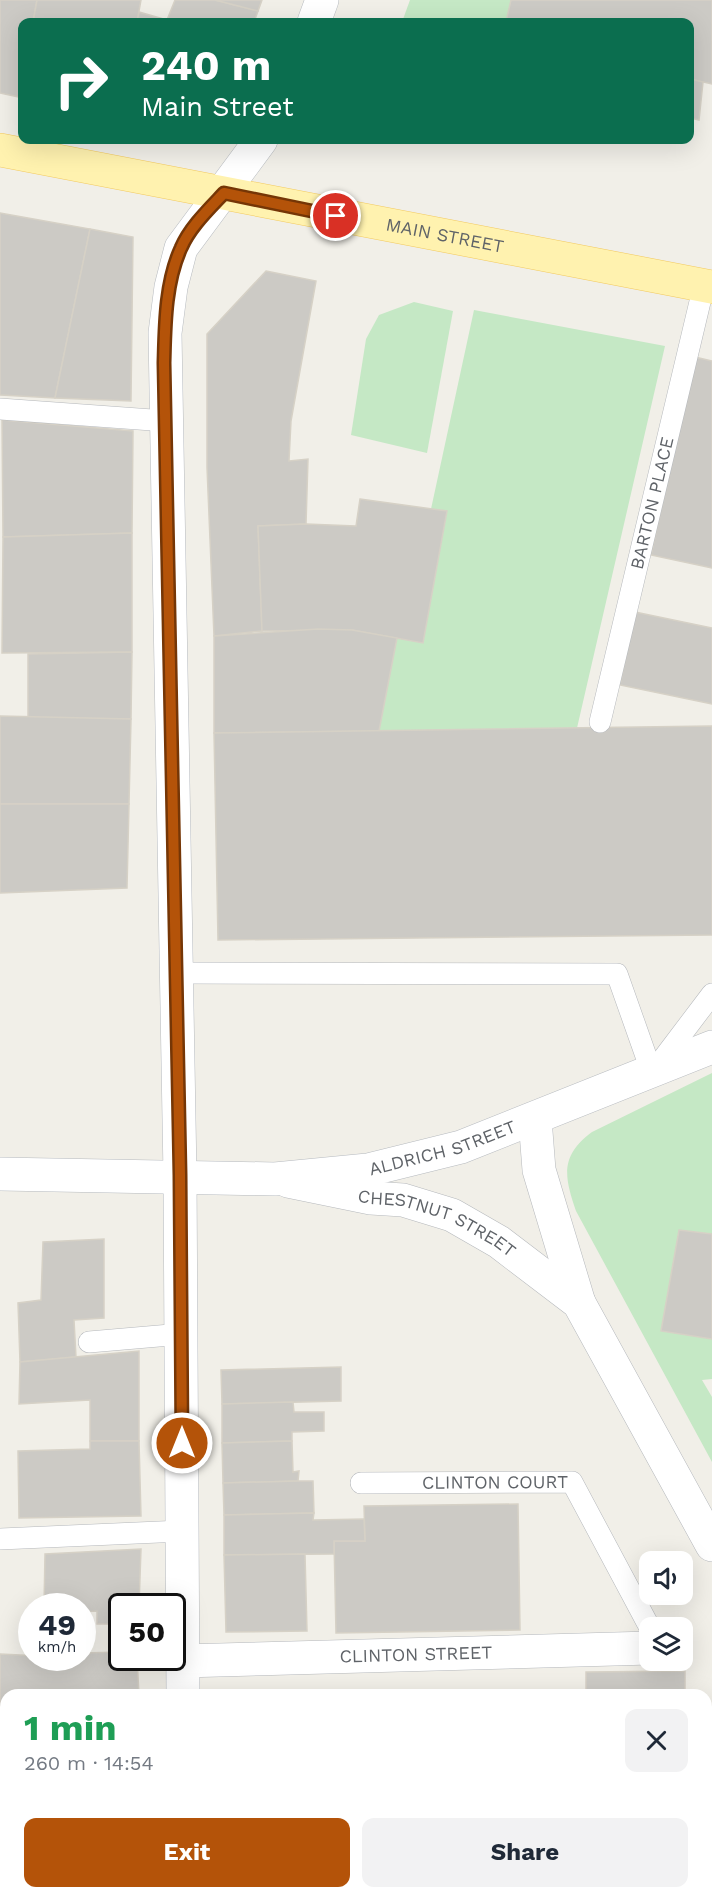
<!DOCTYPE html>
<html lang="en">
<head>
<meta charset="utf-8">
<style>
  :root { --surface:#fff; --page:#f2f2f3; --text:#1f2937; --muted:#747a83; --accent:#b45309 }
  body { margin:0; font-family:"Work Sans",sans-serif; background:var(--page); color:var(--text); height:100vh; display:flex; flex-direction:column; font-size:22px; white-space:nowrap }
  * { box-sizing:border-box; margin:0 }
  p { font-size:20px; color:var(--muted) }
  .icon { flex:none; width:33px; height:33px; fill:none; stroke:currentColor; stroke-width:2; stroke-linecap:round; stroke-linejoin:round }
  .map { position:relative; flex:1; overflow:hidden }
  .side { position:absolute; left:0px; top:1689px; width:712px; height:210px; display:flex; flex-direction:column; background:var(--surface); border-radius:18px 18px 0 0; box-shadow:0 6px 24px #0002 }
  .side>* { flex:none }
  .top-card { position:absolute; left:18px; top:18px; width:676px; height:126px; border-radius:12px; box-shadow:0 6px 24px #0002; background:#0b6e4f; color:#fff; overflow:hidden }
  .controls { position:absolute; left:639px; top:1551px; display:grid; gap:12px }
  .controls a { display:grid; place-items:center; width:54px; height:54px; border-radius:12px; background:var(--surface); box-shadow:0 6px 24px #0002; font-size:30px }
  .speed { position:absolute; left:18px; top:1593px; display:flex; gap:12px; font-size:30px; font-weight:700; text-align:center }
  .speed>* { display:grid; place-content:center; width:78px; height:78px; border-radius:50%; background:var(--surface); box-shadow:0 6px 24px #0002; line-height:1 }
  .speed small { font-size:15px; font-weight:400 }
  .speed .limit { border:3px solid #111; border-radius:9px; background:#fff; color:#111 }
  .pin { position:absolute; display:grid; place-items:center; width:51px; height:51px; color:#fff; margin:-26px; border:3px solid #fff; border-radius:50%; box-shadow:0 2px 6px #0007 }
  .me { position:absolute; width:66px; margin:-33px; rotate:0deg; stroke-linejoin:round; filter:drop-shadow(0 0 4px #0008) }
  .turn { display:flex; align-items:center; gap:21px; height:126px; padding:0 24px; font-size:27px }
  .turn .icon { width:78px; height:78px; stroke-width:2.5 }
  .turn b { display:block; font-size:42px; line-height:51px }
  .round { display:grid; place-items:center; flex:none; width:63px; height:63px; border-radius:12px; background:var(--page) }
  .headline { display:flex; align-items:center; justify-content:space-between; height:102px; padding:0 24px }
  h1 { font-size:36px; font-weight:700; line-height:45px; color:#1e9e55 }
  .button { display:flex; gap:12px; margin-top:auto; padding:12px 24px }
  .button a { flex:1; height:69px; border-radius:12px; background:var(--accent); color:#fff; font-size:24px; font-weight:700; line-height:69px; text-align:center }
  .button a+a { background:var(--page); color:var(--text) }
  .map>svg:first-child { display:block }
  .green { fill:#c5e8c5 }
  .building { fill:#cccac5; stroke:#d6d1c6; stroke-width:1.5 }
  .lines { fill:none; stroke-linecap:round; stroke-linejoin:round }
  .service-casing { stroke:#b5b8bc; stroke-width:22 }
  .minor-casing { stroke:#b5b8bc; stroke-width:34 }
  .secondary-casing { stroke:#b6babf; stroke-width:34 }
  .primary-casing { stroke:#f2c960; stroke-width:34 }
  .service { stroke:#fff; stroke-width:21 }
  .minor { stroke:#fff; stroke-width:33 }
  .secondary { stroke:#fff; stroke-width:33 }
  .primary { stroke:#fff2af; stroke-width:33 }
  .route-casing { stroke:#753606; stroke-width:15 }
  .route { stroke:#b45309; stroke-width:10 }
  .labels { text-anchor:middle; stroke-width:6; stroke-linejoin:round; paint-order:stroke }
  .street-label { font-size:18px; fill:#5f6368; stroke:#fff }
</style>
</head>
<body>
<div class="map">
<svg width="712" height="1899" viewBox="0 0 712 1899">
  <rect width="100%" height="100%" fill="#f1efe8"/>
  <g class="green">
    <path d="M410 0H511L507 22H402Z"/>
    <path d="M414 302 453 311 427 453 351 435 366 339 379 315Z"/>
    <path d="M474 310 665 346 577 728 379 731 397 638 423 642 447 512 431 509Z"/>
    <path d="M712 1073V1379L702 1380 712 1397V1462L576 1211C564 1176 560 1156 592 1132Z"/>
  </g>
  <g class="building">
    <path d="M0 0H37L33 22H22V79L19 97 0 93Z"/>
    <path d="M37 0H141L137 22H33Z"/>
    <path d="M175 0H215L258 11 254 22H137L139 12 167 20Z"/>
    <path d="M215 0H262L258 11Z"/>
    <path d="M511 0H712V84L690 79V22H506Z"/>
    <path d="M690 79 703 82 699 120 690 118Z"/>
    <path d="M0 213 90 229 55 398 0 395Z"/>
    <path d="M90 229 133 237 131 401 55 398Z"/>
    <path d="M266 271 316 281 291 421 289 461 308 459 306 524 258 526 262 631 214 636 207 467V334Z"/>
    <path d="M695 357 712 361V568L651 555Z"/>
    <path d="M2 420 133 431 132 533 3 537Z"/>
    <path d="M360 499 447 511 423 643 352 630 262 631 258 526 306 524 356 526Z"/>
    <path d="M132 533V652L2 653 3 537Z"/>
    <path d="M635 612 712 628V704L620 685Z"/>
    <path d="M318 629 352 630 397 638 379 731 214 733V636Z"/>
    <path d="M132 652 131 719 28 718V654Z"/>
    <path d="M0 716 131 719 129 804H0Z"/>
    <path d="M712 726V935L218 940 214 733Z"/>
    <path d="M0 804H129L127 888 0 893Z"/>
    <path d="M679 1230 712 1234V1339L661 1331Z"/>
    <path d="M104 1239V1318L74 1320 76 1357 20 1362 18 1303 41 1300 43 1242Z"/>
    <path d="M139 1351V1441H90V1400L19 1404 20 1362Z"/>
    <path d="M341 1367V1401L222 1404 221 1370Z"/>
    <path d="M293 1402 294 1412H324V1431L292 1432V1441L222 1443V1404Z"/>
    <path d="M90 1441H139L141 1516 19 1518 18 1451 90 1449Z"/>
    <path d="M292 1441 293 1472 299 1471 298 1481 223 1483 222 1443Z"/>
    <path d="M298 1481H313L314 1513 224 1515 223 1483Z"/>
    <path d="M518 1504 520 1630 336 1633 334 1541H365L364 1506Z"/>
    <path d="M314 1513 313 1520 364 1519 365 1541H334V1554L224 1555V1515Z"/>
    <path d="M141 1549 139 1606H122V1624H97V1611L82 1612V1606H44L45 1554Z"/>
    <path d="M305 1554 307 1631 226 1632 224 1555Z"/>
    <path d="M122 1652V1658H137L139 1695H6V1738L0 1739V1654L82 1658V1653Z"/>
    <path d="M685 1671V1695H586V1672Z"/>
  </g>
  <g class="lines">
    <defs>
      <g id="service">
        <path d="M0 409 166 421"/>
        <path id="s1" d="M600 722 704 285"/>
        <path d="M176 973 617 974 652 1073"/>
        <path d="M656 1068 712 994"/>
        <path d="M89 1342 182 1334"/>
        <path id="s2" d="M361 1483 572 1482 650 1628"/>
        <path d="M0 1539 182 1531"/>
        <path d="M0 1769H6"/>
      </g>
      <g id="minor">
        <path d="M535 1119 539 1170 579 1303"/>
        <path id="s3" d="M288 1181 371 1198 403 1200 452 1215 499 1242 579 1303 712 1545"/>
        <path id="s4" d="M182 1661 650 1648"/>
      </g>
      <g id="secondary">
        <path d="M314 22 322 0"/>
        <path id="s5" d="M0 1174 275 1179 368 1170 461 1147 712 1047"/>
        <path d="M183 1695 180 1175 165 333 171 287 181 248 261 140"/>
        <path d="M0 1859H6"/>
        <path d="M706 1888H712"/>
        <path d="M188 1893V1899"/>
      </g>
      <g id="primary">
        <path id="s6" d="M0 150 712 287"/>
      </g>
    </defs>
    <use href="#service" class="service-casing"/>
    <use href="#minor" class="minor-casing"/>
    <use href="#secondary" class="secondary-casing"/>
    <use href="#primary" class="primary-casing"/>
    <use href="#service" class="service"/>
    <use href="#minor" class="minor"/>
    <use href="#secondary" class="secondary"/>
    <use href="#primary" class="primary"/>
  </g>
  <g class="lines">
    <defs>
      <path id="route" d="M182 1443 180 1175 164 363C165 326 165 283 181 248 190 227 209 209 224 193L336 216"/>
    </defs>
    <use href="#route" class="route-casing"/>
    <use href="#route" class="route"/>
  </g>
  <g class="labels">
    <g class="street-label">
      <text dy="6" stroke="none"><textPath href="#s6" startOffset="453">MAIN STREET</textPath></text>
      <text dy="6" stroke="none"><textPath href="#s1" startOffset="225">BARTON PLACE</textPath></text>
      <text dy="6" stroke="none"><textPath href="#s5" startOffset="446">ALDRICH STREET</textPath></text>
      <text dy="6" stroke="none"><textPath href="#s3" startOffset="156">CHESTNUT STREET</textPath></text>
      <text dy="6" stroke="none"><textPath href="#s2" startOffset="134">CLINTON COURT</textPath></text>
      <text dy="6" stroke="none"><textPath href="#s4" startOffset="234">CLINTON STREET</textPath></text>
    </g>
  </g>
</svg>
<div class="controls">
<a><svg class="icon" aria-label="sound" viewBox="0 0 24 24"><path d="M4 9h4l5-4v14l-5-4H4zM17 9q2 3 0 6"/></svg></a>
<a><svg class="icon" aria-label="layers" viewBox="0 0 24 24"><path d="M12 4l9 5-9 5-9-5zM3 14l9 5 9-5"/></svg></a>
</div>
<div class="speed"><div>49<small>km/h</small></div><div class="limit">50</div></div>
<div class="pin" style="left:336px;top:216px;background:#d93025"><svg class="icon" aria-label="arrive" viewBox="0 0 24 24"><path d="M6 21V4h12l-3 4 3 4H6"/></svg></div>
<svg class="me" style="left:182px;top:1443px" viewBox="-20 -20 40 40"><circle r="17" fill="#b45309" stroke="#fff" stroke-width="3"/><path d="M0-11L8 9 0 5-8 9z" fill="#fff"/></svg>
<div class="top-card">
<div class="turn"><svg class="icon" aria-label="right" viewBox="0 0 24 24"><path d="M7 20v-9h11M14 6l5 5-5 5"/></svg><div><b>240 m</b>Main Street</div></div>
</div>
<section class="side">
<div class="headline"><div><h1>1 min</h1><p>260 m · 14:54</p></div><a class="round"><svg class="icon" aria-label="close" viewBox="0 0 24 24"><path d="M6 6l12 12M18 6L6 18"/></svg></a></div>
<div class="button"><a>Exit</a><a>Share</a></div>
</section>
</div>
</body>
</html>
